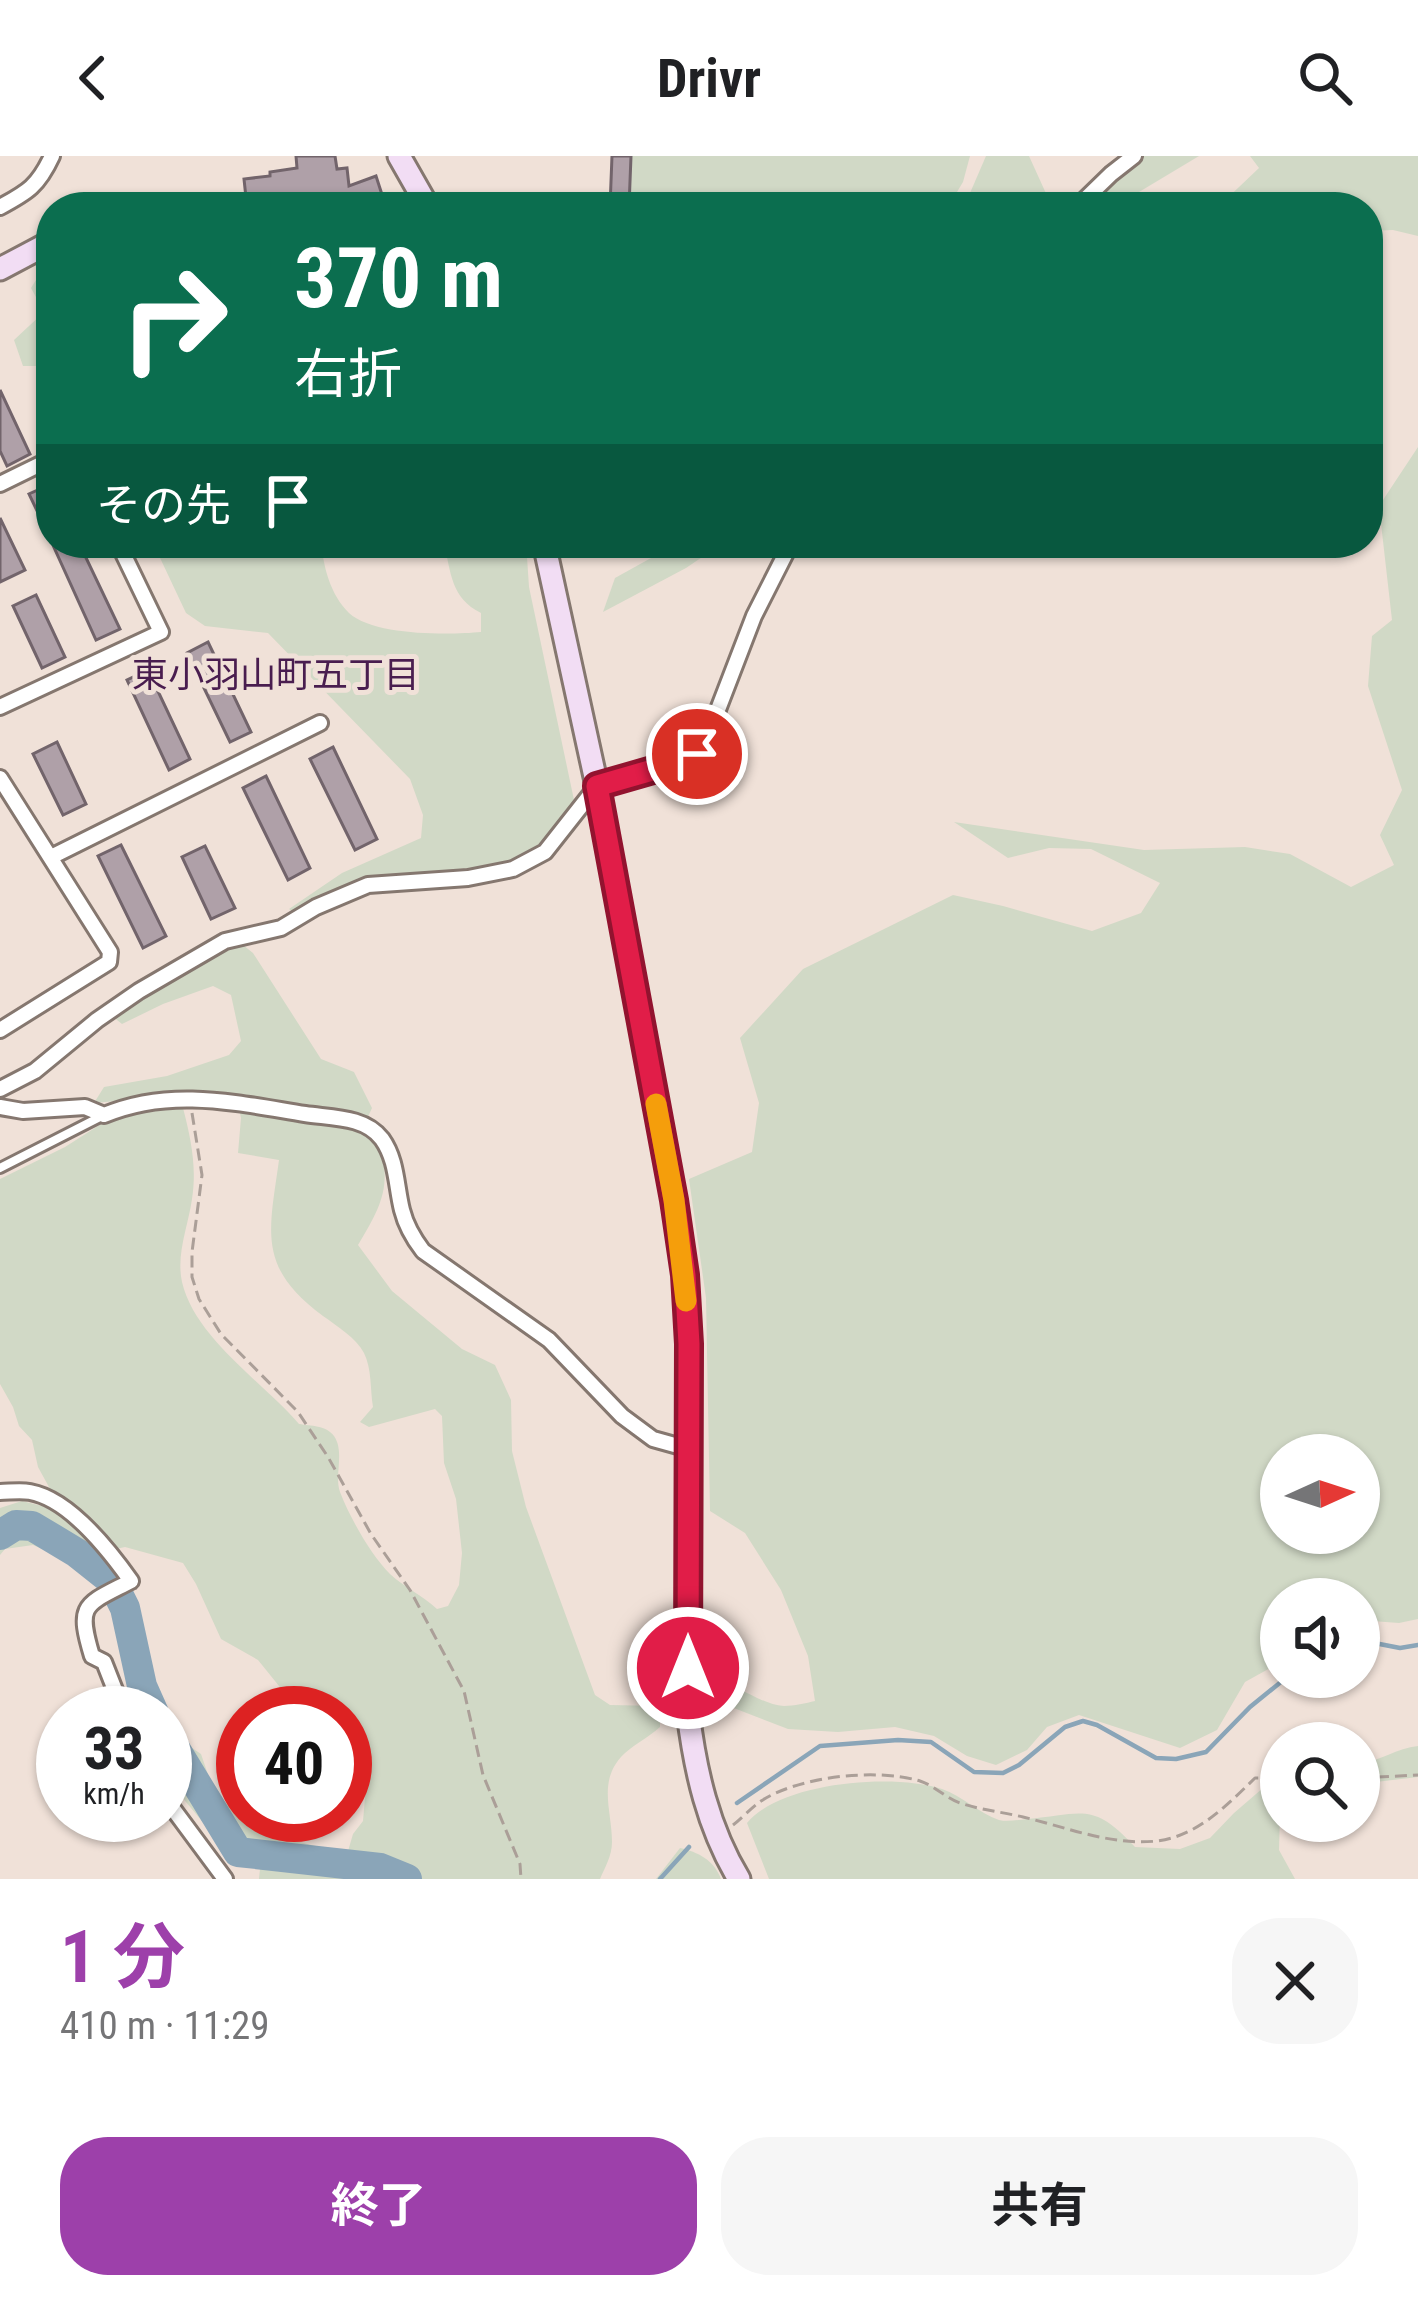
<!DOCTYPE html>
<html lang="ja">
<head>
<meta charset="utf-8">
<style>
  :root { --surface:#fff; --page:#f6f6f6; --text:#202124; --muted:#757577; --accent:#9d40aa }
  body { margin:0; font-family:"Roboto Condensed","Noto Sans JP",sans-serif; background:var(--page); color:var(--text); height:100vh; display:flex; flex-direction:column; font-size:45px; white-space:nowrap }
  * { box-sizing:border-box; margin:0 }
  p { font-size:39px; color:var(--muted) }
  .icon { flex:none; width:66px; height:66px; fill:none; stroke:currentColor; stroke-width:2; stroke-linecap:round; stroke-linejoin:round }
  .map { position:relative; height:1723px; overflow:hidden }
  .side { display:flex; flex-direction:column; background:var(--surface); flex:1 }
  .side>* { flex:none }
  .banner { position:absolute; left:36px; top:36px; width:1347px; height:366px; border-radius:48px; box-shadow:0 3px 9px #0004; background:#0b6e4f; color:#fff; overflow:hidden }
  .needle { width:78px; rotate:87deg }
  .tools { position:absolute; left:1260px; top:1278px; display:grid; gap:24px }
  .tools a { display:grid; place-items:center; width:120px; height:120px; border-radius:50%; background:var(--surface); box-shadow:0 3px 9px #0004; font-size:60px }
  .speed { position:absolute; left:36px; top:1530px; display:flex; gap:24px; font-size:60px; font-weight:700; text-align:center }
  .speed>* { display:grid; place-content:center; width:156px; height:156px; border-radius:50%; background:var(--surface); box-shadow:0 3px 9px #0004; line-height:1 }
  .speed small { font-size:30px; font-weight:400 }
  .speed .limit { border:18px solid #d22; background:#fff; color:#111 }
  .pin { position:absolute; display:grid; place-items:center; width:102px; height:102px; color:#fff; margin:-51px; border:6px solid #fff; border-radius:50%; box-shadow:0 3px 12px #0007 }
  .me { position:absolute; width:132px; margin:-66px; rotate:0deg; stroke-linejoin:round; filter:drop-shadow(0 0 9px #0008) }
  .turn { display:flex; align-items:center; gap:42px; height:252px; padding:0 60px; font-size:54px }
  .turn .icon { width:156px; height:156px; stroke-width:2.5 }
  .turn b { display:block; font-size:84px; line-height:102px }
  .then { display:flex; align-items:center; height:114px; padding:0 60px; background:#0003; gap:24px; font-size:45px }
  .round { display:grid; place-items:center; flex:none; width:126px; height:126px; border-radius:48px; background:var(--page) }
  .summary { display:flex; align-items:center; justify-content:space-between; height:204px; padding:0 60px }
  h1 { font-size:72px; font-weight:700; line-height:90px; color:var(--accent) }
  .action { display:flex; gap:24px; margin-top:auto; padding:24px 60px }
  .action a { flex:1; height:138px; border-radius:48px; background:var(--accent); color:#fff; font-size:48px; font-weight:700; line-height:138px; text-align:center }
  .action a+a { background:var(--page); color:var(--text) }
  header { display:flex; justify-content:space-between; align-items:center; height:156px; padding:0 60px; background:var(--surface); font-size:54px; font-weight:700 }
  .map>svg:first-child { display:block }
  .green { fill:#d1d9c6; fill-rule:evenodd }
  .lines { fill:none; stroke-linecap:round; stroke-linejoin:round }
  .stream { stroke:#8aa5b8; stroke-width:4.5 }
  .river { stroke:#8aa5b8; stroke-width:30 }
  .building { fill:#afa0a8; stroke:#72646b; stroke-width:3 }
  .lane-casing { stroke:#85776f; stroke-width:14 }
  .street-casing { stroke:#85776f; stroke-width:20 }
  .secondary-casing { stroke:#85776f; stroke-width:27 }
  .path { stroke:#ab9f98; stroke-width:3; stroke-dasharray:12 6; stroke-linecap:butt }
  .lane { stroke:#fff; stroke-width:8 }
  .street { stroke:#fff; stroke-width:14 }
  .secondary { stroke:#f2ddf4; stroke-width:21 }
  .route-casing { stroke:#92132f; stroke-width:30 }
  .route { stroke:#e11d48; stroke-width:21 }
  .slow { stroke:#f59e0b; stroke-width:21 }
  .labels { text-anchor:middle; stroke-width:10; stroke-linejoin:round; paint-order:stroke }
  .neighbourhood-label { font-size:36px; fill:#491d4f; stroke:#f0e1d8 }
</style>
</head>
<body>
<header><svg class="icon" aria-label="back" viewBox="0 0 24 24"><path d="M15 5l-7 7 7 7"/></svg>Drivr<svg class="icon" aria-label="search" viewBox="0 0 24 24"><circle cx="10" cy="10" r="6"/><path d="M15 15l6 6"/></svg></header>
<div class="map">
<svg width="1418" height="1723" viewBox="0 0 1418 1723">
  <rect width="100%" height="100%" fill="#f0e1d8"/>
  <g class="green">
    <path d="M631 0H970L963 26 948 51H629Z"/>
    <path d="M986 0H1029L1049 44 1043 51H964Z"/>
    <path d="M1126 0H1199L1114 51H1085Z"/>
    <path d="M1250 0H1418V80L1393 74 1368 75V51H1218L1259 12Z"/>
    <path d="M44 111H51V215L45 210H23L14 184 44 156 31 132Z"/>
    <path d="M1418 291V1463L1399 1467 1359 1464V1443H1281V1506L1245 1526 1217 1574 1180 1592 1079 1559 1047 1571 1027 1594 996 1609 967 1600 934 1580 895 1571 838 1576 788 1573 726 1549 706 1524C737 1525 757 1548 784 1550 794 1550 806 1547 815 1545L808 1500 781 1434 745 1377 710 1355 706 1142 689 1023 752 996 759 947 740 882 803 813 953 739 1003 750 1092 775 1141 757 1160 727 1091 693 1049 692 1008 702 954 666 1144 694 1245 691 1290 698 1351 731 1394 709 1380 679 1402 634 1368 530 1372 480 1392 464 1379 350ZM1281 1299H1359V1377H1281Z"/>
    <path d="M153 387H321C324 412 330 438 349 457 374 480 449 479 481 476V457C451 442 451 417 444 387H523L527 401 529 431 574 644C561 663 547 690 526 700 484 721 433 712 388 720 354 726 323 739 293 756L289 753 342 717 421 682 423 659 410 623 268 477 205 470 186 457Z"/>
    <path d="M678 387H723L686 412 603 456 615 422Z"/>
    <path d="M238 785 253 797 321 903 354 916 372 952 361 976 379 984C392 1030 382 1049 358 1089L392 1135 462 1193 495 1209 511 1244 512 1295 526 1351 595 1539 610 1549 660 1550V1571C648 1582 631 1590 621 1601 598 1627 612 1655 612 1686 612 1700 605 1711 600 1723H401L379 1717 374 1723H259L260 1713 237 1701 206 1670 171 1628 165 1616V1559L183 1586 201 1598 214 1636 234 1654 279 1681 340 1696 346 1702 353 1678 363 1665 366 1630 345 1584V1557H325L296 1551 258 1504 221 1483 196 1428 183 1407 125 1391 98 1397 92 1415 33 1389 5 1393 0 1399V1352L22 1345 46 1351 55 1342 38 1311 32 1284 19 1270 13 1251 0 1228V1023L65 991 109 963 136 953 183 952C191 983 197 1011 192 1043 188 1071 176 1098 182 1126 195 1182 263 1226 299 1268 311 1270 326 1269 334 1280 345 1296 334 1319 340 1336 350 1362 371 1399 390 1418 404 1431 422 1439 437 1453L448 1450 459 1429 462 1397 456 1343 444 1307 442 1260 435 1253 369 1271 360 1266 373 1251C370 1233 372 1213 364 1197 356 1182 337 1170 323 1160 257 1111 269 1077 279 1004L238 997 241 962 236 938 207 937 94 947 104 931 167 920 229 899 241 885 231 839 213 830 163 848 122 868 112 860 177 813Z"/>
    <path d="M1418 1590V1621L1359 1628V1608C1380 1605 1397 1592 1418 1590Z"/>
    <path d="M1281 1621 1279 1694 1295 1723H769L747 1667C781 1626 893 1617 942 1633 962 1640 979 1657 999 1664 1007 1666 1018 1664 1027 1663 1083 1658 1093 1645 1135 1691L1180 1693 1210 1682 1234 1657 1263 1632Z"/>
    <path d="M680 1692C698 1696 714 1704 721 1723H656Z"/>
  </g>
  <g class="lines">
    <g class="stream">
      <path d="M1359 1484 1400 1492 1418 1489"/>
      <path d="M737 1647 820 1590 898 1584 931 1586 974 1616 1003 1617 1019 1609 1065 1571 1083 1565 1097 1569 1156 1602 1176 1603 1206 1596 1250 1551 1287 1521"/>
      <path d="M660 1723 689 1691"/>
    </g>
    <g class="river">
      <path d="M0 1379 16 1369 32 1370 77 1397 111 1424 125 1452 142 1530 154 1557"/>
      <path d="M165 1576 238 1696 380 1712 407 1723"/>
    </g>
  </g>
  <g class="building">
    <path d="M296 0H335L337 13 347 12 349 30 376 20 386 51H305L304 47 299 48 298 44 268 49V51H247L244 23 270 20V16L297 12Z"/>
    <path d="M612 0H631L629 51H610Z"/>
    <path d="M0 234 30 298 7 310 0 295Z"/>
    <path d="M51 328V384L29 338Z"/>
    <path d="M0 362 25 414 0 426Z"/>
    <path d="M52 387H79L120 473 96 484Z"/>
    <path d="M36 439 65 501 42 512 13 450Z"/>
    <path d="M208 486 251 576 230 586 187 497Z"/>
    <path d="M148 514 190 603 169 614 127 524Z"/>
    <path d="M57 586 86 648 63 659 33 598Z"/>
    <path d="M333 591 377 683 355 694 310 603Z"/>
    <path d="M266 620 310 712 288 724 243 632Z"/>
    <path d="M121 689 166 780 143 792 98 700Z"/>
    <path d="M205 690 235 752 211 763 182 701Z"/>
  </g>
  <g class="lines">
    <defs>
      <path id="lane" d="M0 1012 102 960"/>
      <g id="street">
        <path d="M0 51C28 36 38 30 52 0"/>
        <path d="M1077 51 1111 18 1134 0"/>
        <path d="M0 328 51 303"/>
        <path d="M0 551 161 476 118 387"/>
        <path d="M0 622 110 796 109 806 0 874"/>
        <path d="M51 701 320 567"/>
        <path d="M0 933 35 915 97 864 139 835 225 785 281 772 316 751 368 729 468 722 513 713 545 696 597 630 677 607 697 597 709 577 754 460 791 387"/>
        <path d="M0 951 23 955 85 951 104 959C171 931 236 947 305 958 331 962 365 960 382 983 397 1004 396 1030 402 1054 406 1070 413 1082 423 1095L549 1184 622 1260 653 1283 689 1293"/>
        <path d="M0 1336C9 1336 20 1334 30 1336 69 1343 109 1394 131 1425 85 1449 76 1447 92 1500L104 1506 124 1557"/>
        <path d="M165 1642 225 1723"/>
      </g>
      <g id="secondary">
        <path d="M399 0 428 51"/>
        <path d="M0 113 51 86"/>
        <path d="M544 387 597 630 674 1044 685 1119 689 1188 688 1556C695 1614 708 1672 739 1723"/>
      </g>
    </defs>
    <use href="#lane" class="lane-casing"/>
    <use href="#street" class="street-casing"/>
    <use href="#secondary" class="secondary-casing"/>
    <g class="path">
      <path d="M192 957 202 1019 192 1096V1121L199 1143 221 1178 298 1256 328 1301 371 1378 410 1434 464 1535 483 1619 520 1708 521 1723"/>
      <path d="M1359 1622 1418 1619"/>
      <path d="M733 1669C742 1662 751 1652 761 1645 800 1620 876 1612 920 1625 935 1630 946 1642 960 1647 981 1654 1002 1656 1023 1661 1066 1671 1111 1690 1157 1685 1198 1680 1227 1649 1255 1622H1281"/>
    </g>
    <use href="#lane" class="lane"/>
    <use href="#street" class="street"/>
    <use href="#secondary" class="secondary"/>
  </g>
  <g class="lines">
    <defs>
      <path id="route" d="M688 1512 689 1188 685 1119 674 1044 597 630 677 607 697 598"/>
    </defs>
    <use href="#route" class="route-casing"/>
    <use href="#route" class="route"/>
    <path class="slow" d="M656 948 674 1044 686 1145"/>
  </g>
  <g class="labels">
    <g class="neighbourhood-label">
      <text x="276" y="531">東小羽山町五丁目</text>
    </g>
  </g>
</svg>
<div class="tools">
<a><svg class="needle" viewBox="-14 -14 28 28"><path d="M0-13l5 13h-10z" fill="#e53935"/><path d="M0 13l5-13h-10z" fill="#757577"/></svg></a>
<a><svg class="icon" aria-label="sound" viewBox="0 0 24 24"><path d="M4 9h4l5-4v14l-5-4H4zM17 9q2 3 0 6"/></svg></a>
<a><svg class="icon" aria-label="search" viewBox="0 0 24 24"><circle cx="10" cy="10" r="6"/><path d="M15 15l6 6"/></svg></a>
</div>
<div class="speed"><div>33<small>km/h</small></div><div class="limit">40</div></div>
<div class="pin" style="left:697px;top:598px;background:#d93025"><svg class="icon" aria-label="arrive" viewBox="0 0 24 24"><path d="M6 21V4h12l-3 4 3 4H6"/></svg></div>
<svg class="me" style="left:688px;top:1512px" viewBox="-20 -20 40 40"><circle r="17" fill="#e11d48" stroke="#fff" stroke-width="3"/><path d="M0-11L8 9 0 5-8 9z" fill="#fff"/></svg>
<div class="banner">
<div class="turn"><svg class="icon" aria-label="right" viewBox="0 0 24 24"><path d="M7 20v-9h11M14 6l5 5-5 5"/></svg><div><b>370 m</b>右折</div></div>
<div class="then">その先<svg class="icon" aria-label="arrive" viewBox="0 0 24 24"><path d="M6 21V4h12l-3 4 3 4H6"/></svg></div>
</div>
</div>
<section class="side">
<div class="summary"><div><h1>1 分</h1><p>410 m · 11:29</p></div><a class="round"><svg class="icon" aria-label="close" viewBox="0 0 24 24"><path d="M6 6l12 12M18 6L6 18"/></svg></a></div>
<div class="action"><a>終了</a><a>共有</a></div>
</section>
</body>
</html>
